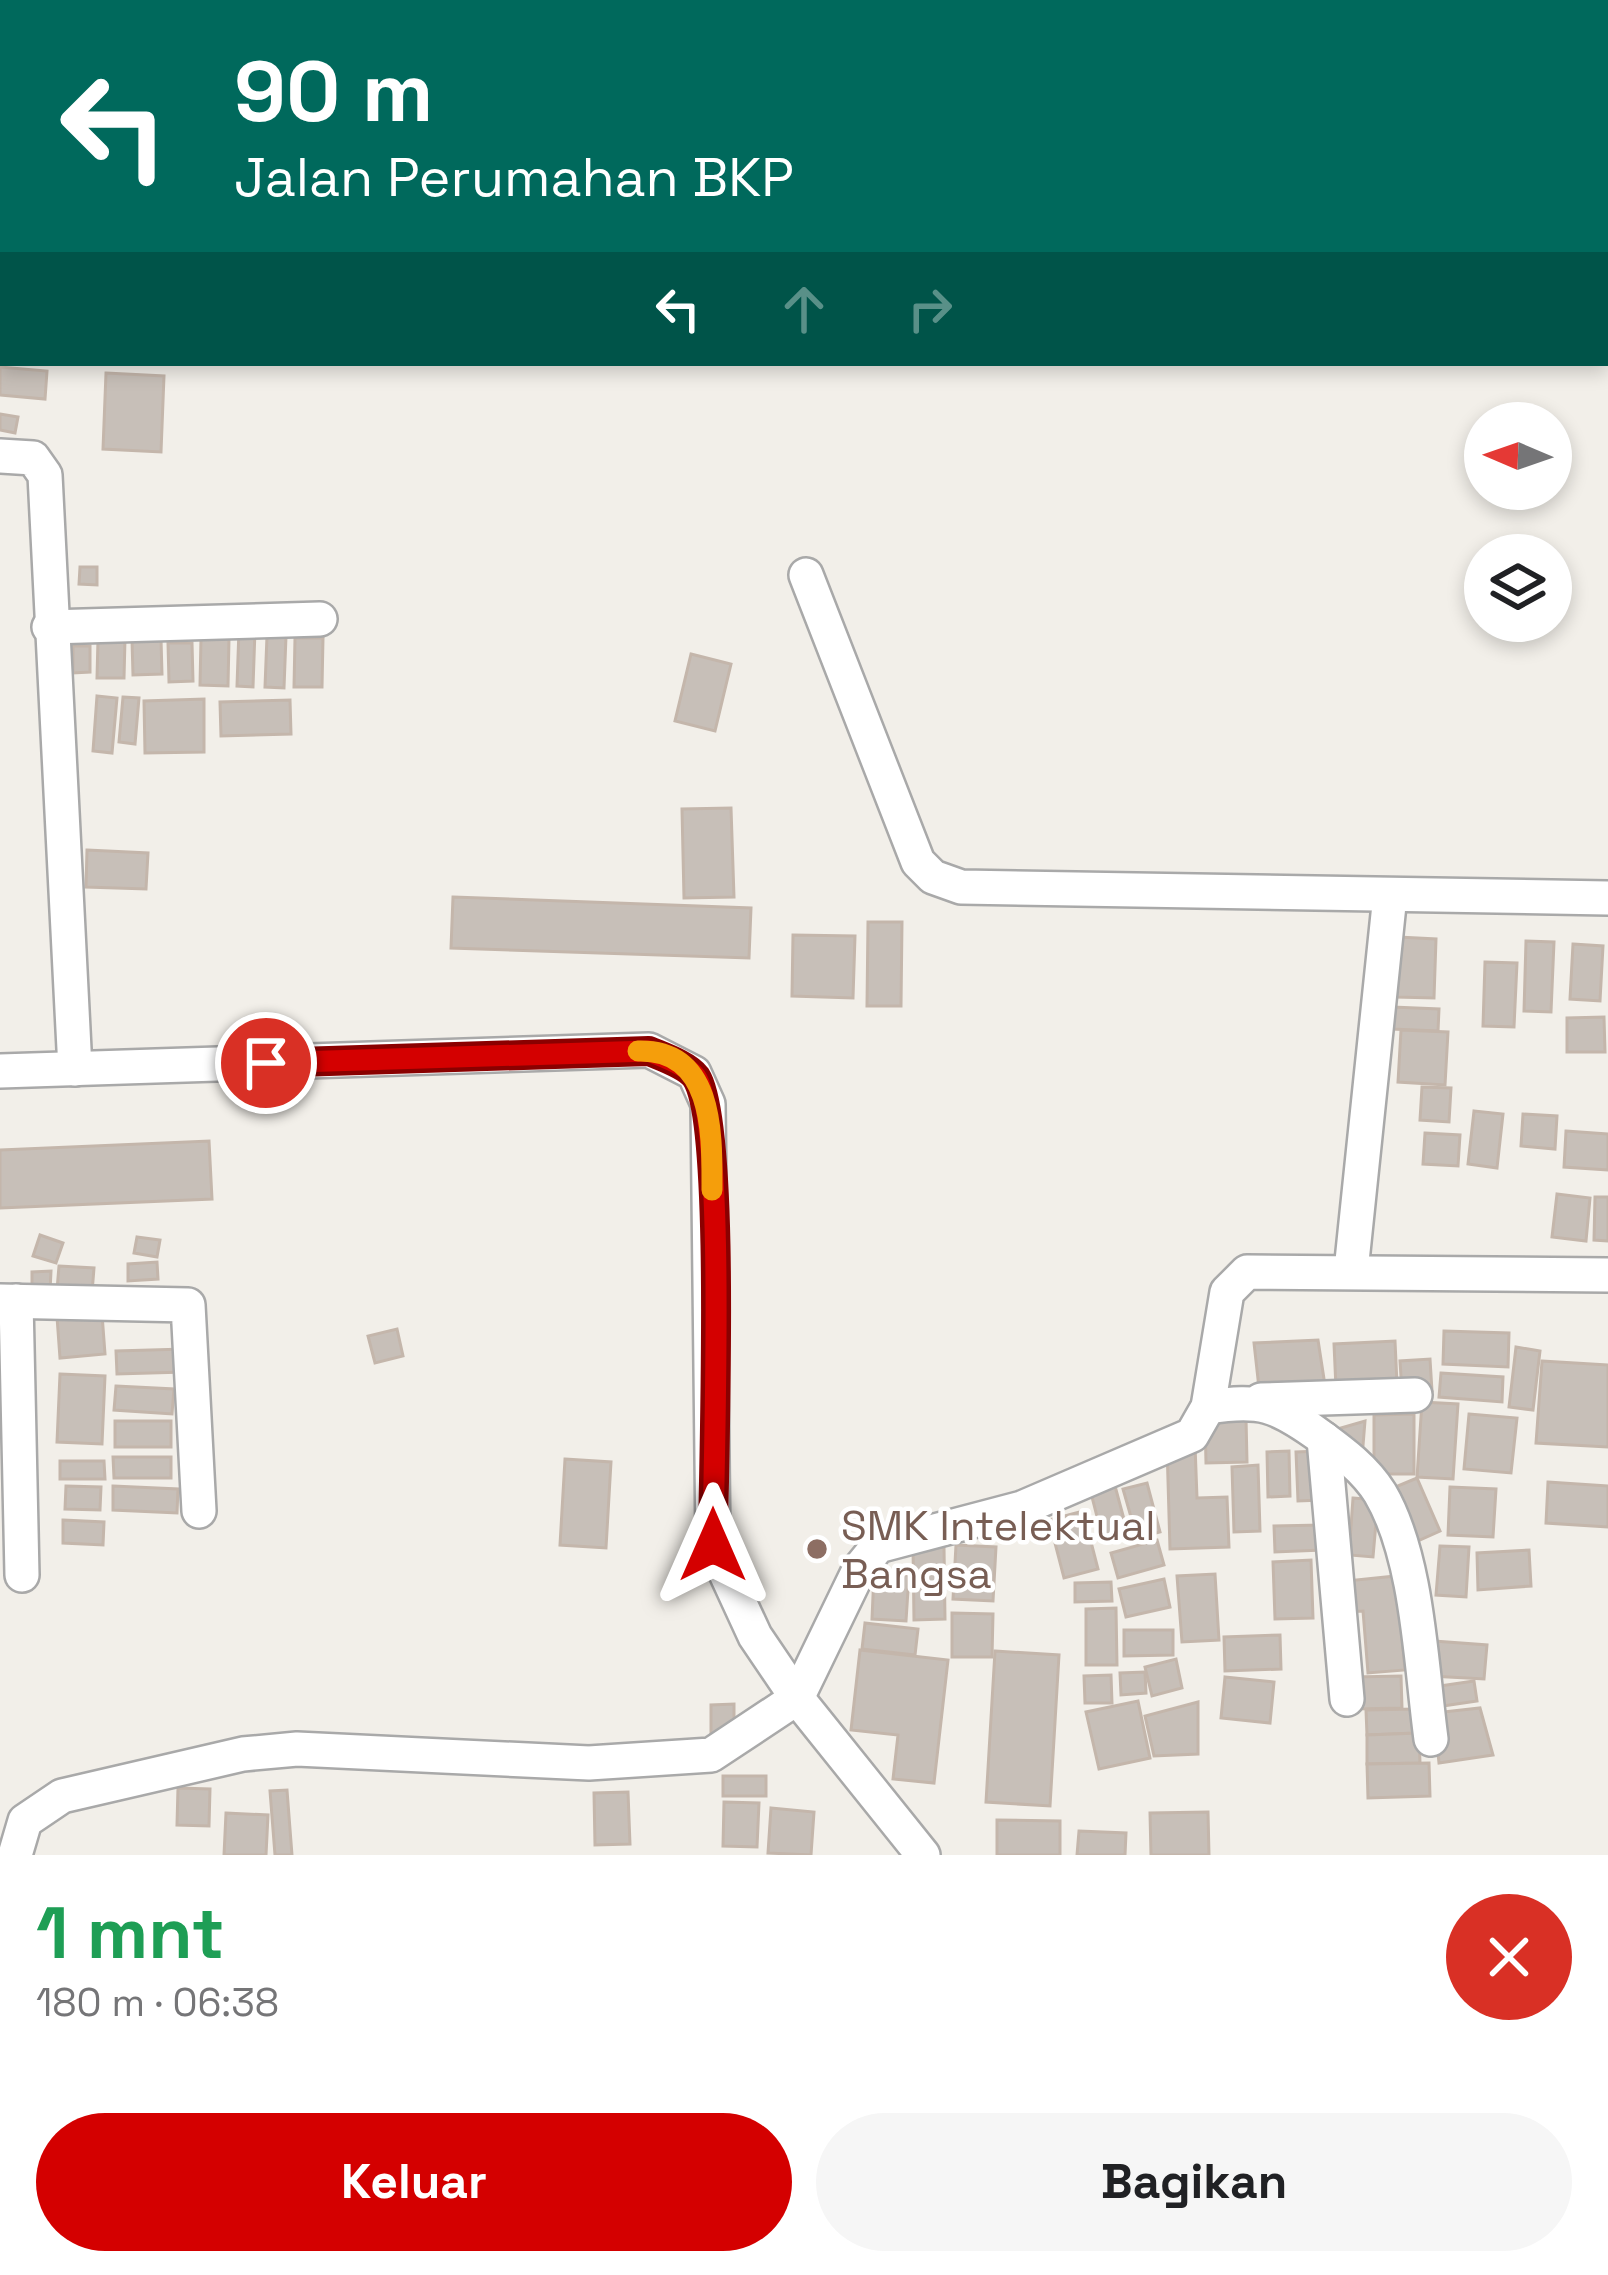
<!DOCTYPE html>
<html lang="id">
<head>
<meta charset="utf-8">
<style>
  :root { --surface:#fff; --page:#f6f6f6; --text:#202124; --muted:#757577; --accent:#d40000 }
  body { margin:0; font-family:"Space Grotesk",sans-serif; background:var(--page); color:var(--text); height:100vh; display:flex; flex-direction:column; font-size:45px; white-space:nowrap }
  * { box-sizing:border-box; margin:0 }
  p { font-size:39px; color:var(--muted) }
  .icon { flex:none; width:66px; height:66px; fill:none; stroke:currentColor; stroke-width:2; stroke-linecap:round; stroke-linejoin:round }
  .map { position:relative; height:1855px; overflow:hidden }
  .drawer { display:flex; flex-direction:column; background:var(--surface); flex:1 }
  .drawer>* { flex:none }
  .top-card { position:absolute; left:0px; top:0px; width:1608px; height:366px; box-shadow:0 6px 18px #0003; background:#00695c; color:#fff; overflow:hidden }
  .needle { width:78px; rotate:272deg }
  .fabs { position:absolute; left:1464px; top:402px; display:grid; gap:24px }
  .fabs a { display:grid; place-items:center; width:108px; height:108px; border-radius:50%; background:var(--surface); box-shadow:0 6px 18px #0003; font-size:60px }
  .pin { position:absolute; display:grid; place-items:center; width:102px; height:102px; color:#fff; margin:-51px; border:6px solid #fff; border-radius:50%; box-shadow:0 3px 12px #0007 }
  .me { position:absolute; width:132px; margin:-66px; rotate:0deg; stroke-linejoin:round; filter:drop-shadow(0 0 9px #0008) }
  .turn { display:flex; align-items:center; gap:42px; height:252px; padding:0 36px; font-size:54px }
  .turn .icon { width:156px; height:156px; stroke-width:2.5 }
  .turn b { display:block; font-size:84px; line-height:102px }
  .lanes { display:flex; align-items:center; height:114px; padding:0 36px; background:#0003; justify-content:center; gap:60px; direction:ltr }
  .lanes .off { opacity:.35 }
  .round { display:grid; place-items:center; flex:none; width:126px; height:126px; border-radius:63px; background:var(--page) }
  .head { display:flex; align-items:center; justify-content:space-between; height:204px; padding:0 36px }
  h1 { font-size:72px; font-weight:600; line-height:90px; color:#1e9e55 }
  .button { display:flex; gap:24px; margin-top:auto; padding:24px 36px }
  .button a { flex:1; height:138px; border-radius:72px; background:var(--accent); color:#fff; font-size:48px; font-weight:600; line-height:138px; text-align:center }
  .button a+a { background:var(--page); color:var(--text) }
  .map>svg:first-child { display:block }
  .building { fill:#c7bfb8; stroke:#c4b6ab; stroke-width:3 }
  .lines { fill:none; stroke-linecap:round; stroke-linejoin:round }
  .minor-casing { stroke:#a9a9a9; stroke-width:38 }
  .tertiary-casing { stroke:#a9a9a9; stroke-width:46 }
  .minor { stroke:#fff; stroke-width:33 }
  .tertiary { stroke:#fff; stroke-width:42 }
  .route-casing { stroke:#8a0000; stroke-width:30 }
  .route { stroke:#d40000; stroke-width:21 }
  .slow { stroke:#f59e0b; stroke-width:21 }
  .education-dot { fill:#8d6e63; stroke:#fff; stroke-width:4.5 }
  .labels { text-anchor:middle; stroke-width:9; stroke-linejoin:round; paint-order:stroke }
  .education-label { font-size:42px; fill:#785e54; stroke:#fff; text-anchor:start }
</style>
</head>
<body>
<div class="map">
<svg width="1608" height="1855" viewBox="0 0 1608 1855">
  <rect width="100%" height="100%" fill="#f2efe9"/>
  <g class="building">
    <path d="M0 367 47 371 45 399 0 395Z"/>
    <path d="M106 373 164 376 161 452 103 449Z"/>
    <path d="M0 414 18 417 15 433 0 430Z"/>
    <path d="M80 567H97V585L79 584Z"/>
    <path d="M239 629 255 630 253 687 237 686Z"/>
    <path d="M267 636H286L284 688 265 687Z"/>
    <path d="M201 638 229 639 228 686 200 685Z"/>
    <path d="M295 638H323L322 687H294Z"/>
    <path d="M98 639H125L124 678H97Z"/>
    <path d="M161 639 162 674 133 675 132 640Z"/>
    <path d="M168 643H192L193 681 169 682Z"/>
    <path d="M73 646H90V672L73 673Z"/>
    <path d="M691 654 731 664 715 731 675 721Z"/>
    <path d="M97 696 117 698 112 753 93 751Z"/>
    <path d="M123 697 139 698 135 744 119 742Z"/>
    <path d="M204 699V752L145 753 144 701Z"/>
    <path d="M290 700 291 734 221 736 220 702Z"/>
    <path d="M731 808 734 897 684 898 682 809Z"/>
    <path d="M87 850 148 853 146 889 86 887Z"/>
    <path d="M453 897 751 908 749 958 451 948Z"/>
    <path d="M868 922H902L901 1006H867Z"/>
    <path d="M793 935 855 936 853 998 792 996Z"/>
    <path d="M1398 937 1436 939 1434 998 1396 997Z"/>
    <path d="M1526 941 1554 942 1551 1012 1524 1011Z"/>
    <path d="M1573 944 1603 946 1600 1001 1570 999Z"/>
    <path d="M1485 962 1517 963 1514 1027 1483 1026Z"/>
    <path d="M1392 1007 1439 1009 1438 1031 1392 1029Z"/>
    <path d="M1604 1017 1605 1052H1567V1018Z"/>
    <path d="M1401 1030 1448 1032 1445 1085 1398 1082Z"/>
    <path d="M1422 1087 1451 1088 1449 1122 1420 1120Z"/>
    <path d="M1474 1111 1503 1114 1497 1168 1468 1164Z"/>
    <path d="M1523 1114 1557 1116 1555 1149 1521 1146Z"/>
    <path d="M1566 1131 1608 1134V1170L1564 1167Z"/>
    <path d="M1425 1133 1460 1135 1458 1166 1423 1164Z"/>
    <path d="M209 1141 212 1199 0 1208V1150Z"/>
    <path d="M1557 1194 1590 1198 1586 1241 1552 1237Z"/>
    <path d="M1595 1197H1608V1241L1594 1240Z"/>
    <path d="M40 1235 63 1243 56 1263 33 1256Z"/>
    <path d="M137 1237 160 1240 157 1257 134 1253Z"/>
    <path d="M157 1262 158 1279 128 1281V1264Z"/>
    <path d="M59 1266 94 1268 92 1293 57 1290Z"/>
    <path d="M51 1271 50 1292H32V1272Z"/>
    <path d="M102 1314 105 1354 60 1358 57 1317Z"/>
    <path d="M397 1329 403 1356 375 1363 368 1336Z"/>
    <path d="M1444 1331 1509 1333 1508 1367 1443 1364Z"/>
    <path d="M1318 1340 1326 1392 1259 1388 1254 1343Z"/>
    <path d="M1395 1341 1397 1384 1336 1388 1334 1344Z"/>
    <path d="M1516 1347 1540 1351 1533 1410 1509 1407Z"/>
    <path d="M184 1349V1372L117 1374 116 1351Z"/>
    <path d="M1430 1359 1432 1391 1402 1393 1400 1361Z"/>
    <path d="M1542 1361 1608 1365V1447L1536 1443Z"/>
    <path d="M1441 1373 1503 1377 1502 1402 1439 1397Z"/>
    <path d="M60 1374 105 1376 102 1444 57 1442Z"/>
    <path d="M116 1386 174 1389 172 1414 114 1410Z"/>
    <path d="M1422 1402 1458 1404 1453 1479 1417 1477Z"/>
    <path d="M1414 1414V1474H1374V1415Z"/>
    <path d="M1469 1414 1517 1418 1511 1473 1464 1469Z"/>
    <path d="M1246 1418 1247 1462 1206 1463 1205 1420Z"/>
    <rect x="115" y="1421" width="56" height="26"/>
    <path d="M1365 1421 1362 1458 1334 1430Z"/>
    <path d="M1195 1445 1197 1498 1227 1497 1229 1547 1170 1549 1167 1446Z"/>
    <path d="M1289 1451 1290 1496 1268 1497 1267 1452Z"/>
    <path d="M1320 1451 1322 1500 1298 1501 1296 1452Z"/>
    <path d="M113 1457H171V1478H114Z"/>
    <path d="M565 1459 611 1462 606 1548 560 1545Z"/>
    <path d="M60 1461H104L105 1479H60Z"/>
    <path d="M1258 1465 1260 1531 1234 1532 1232 1467Z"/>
    <path d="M1417 1478 1440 1531 1411 1544 1388 1490Z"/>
    <path d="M1548 1482 1608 1486V1527L1546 1523Z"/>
    <path d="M1147 1483 1160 1532 1137 1538 1123 1489Z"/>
    <path d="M66 1486 101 1487 100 1510 65 1509Z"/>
    <path d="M113 1486 178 1489 177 1513 113 1510Z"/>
    <path d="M1115 1486 1128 1534 1103 1540 1091 1493Z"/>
    <path d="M1450 1487 1496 1489 1493 1537 1448 1535Z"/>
    <path d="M1353 1498 1378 1500 1373 1557 1349 1555Z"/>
    <path d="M1083 1511 1098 1569 1064 1578 1049 1520Z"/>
    <path d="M63 1520 104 1522 103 1545 63 1543Z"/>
    <path d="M1321 1525 1322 1550 1275 1552 1274 1526Z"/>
    <path d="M1157 1540 1164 1565 1118 1578 1111 1553Z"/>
    <path d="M956 1545 996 1547 993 1601 953 1599Z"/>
    <path d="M1440 1546 1469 1547 1466 1597 1436 1595Z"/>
    <path d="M913 1547H944L945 1619 914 1620Z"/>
    <path d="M1529 1550 1531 1586 1478 1590 1477 1553Z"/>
    <path d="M1311 1560 1313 1618 1275 1619 1273 1562Z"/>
    <path d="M874 1573 909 1575 906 1621 872 1619Z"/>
    <path d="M1215 1574 1219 1640 1182 1642 1177 1576Z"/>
    <path d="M1396 1576 1405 1670 1368 1673 1363 1611 1349 1612 1346 1581Z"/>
    <path d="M1164 1579 1170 1607 1126 1617 1119 1589Z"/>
    <path d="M1111 1582 1112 1601 1075 1602V1583Z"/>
    <path d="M1116 1608 1117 1665H1086V1609Z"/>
    <path d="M952 1613 993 1614 992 1657H952Z"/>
    <path d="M865 1623 918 1629 915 1655 862 1649Z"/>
    <path d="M1124 1630H1173V1655L1124 1656Z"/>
    <path d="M1280 1635 1281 1669 1225 1671 1224 1637Z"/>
    <path d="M1434 1641 1487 1645 1484 1679 1431 1676Z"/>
    <path d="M860 1650 948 1660 934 1783 893 1779 898 1735 851 1730Z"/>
    <path d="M995 1651 1059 1655 1050 1806 986 1802Z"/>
    <path d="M1176 1659 1182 1688 1152 1696 1145 1667Z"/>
    <path d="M1145 1672 1146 1693 1121 1695 1120 1673Z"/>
    <path d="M1111 1675 1112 1703H1085L1084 1676Z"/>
    <path d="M1401 1676 1402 1708 1355 1709 1354 1677Z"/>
    <path d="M1225 1677 1274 1682 1270 1723 1221 1718Z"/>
    <path d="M1474 1681 1477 1701 1436 1707 1433 1687Z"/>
    <path d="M1138 1701 1150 1758 1099 1769 1086 1712Z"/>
    <path d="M1198 1702V1754L1154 1756 1145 1716Z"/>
    <path d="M734 1704V1734H711V1705Z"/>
    <path d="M1480 1708 1493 1755 1439 1763 1434 1713Z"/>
    <path d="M1415 1709V1733L1367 1735 1366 1710Z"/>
    <path d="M1419 1733 1420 1763 1367 1764V1735Z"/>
    <path d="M1429 1763 1430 1796 1368 1798 1367 1764Z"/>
    <rect x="723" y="1776" width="43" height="20"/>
    <path d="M178 1788 210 1789 209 1826 177 1825Z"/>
    <path d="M287 1790 292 1855H275L270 1791Z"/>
    <path d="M628 1792 630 1844 595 1845 594 1793Z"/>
    <path d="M724 1802 759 1803 757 1847 723 1846Z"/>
    <path d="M771 1808 814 1812 811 1855 768 1853Z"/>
    <path d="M1208 1812 1209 1855H1151L1150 1813Z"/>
    <path d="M226 1813 268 1815 266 1855H224Z"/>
    <path d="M997 1820 1060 1821V1855H997Z"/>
    <path d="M1079 1831 1126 1833 1125 1855H1077Z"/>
  </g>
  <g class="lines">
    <defs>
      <g id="minor">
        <path d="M1053 0V3"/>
        <path d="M0 456 33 458 45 475 75 1069"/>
        <path d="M806 575 918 862 933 877 961 887 1608 898"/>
        <path d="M49 627 320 619"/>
        <path d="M0 1071 649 1050 694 1073 708 1104 713 1545 755 1636 797 1698 923 1855"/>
        <path d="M1351 1271 1390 895"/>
        <path d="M0 1301 188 1305 199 1511"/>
        <path d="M16 1301 22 1575"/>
        <path d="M1261 1400 1415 1395"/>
        <path d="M1208 1407C1260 1399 1276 1404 1320 1436 1342 1452 1365 1469 1380 1493 1418 1557 1421 1666 1431 1739"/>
        <path d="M1324 1439 1347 1699"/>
        <path d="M15 1855 25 1821 62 1796 243 1754 297 1749 589 1763 711 1755 797 1698 860 1568 878 1546 1022 1508 1192 1435 1208 1407 1227 1292 1247 1272 1608 1275"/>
      </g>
      <path id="tertiary" d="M0 3 12 0"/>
    </defs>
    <use href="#minor" class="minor-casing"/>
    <use href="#tertiary" class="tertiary-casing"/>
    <use href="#minor" class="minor"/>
    <use href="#tertiary" class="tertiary"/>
  </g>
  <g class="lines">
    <defs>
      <path id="route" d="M266 1063 649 1051C663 1057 687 1065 696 1077 727 1124 713 1468 713 1545"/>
    </defs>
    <use href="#route" class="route-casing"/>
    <use href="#route" class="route"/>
    <path class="slow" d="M638 1051C715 1049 712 1136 712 1190"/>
  </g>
  <circle class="education-dot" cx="817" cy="1549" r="12"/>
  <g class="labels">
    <g class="education-label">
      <text x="841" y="1540">SMK Intelektual<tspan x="841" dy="48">Bangsa</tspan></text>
    </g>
  </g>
</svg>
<div class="fabs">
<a><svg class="needle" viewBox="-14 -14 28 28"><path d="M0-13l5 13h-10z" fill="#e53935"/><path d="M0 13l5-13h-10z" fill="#757577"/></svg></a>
<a><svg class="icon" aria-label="layers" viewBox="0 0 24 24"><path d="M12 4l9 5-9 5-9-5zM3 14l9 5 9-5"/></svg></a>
</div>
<div class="pin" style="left:266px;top:1063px;background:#d93025"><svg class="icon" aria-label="arrive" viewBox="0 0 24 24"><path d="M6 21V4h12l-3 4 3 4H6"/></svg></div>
<svg class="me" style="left:713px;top:1545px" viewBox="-20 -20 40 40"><path d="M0-17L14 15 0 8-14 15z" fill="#d40000" stroke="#fff" stroke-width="4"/></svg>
<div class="top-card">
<div class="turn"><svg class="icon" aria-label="left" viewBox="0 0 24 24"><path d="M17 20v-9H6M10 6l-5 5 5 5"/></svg><div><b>90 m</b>Jalan Perumahan BKP</div></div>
<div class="lanes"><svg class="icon" aria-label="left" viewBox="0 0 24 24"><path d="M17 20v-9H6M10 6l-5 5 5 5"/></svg><svg class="icon off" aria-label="ahead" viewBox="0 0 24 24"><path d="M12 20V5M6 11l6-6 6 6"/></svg><svg class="icon off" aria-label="right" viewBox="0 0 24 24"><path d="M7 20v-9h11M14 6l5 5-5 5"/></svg></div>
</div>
</div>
<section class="drawer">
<div class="head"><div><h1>1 mnt</h1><p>180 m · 06:38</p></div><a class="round" style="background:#d93025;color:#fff"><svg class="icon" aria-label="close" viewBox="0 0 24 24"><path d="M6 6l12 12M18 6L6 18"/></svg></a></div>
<div class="button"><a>Keluar</a><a>Bagikan</a></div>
</section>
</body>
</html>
